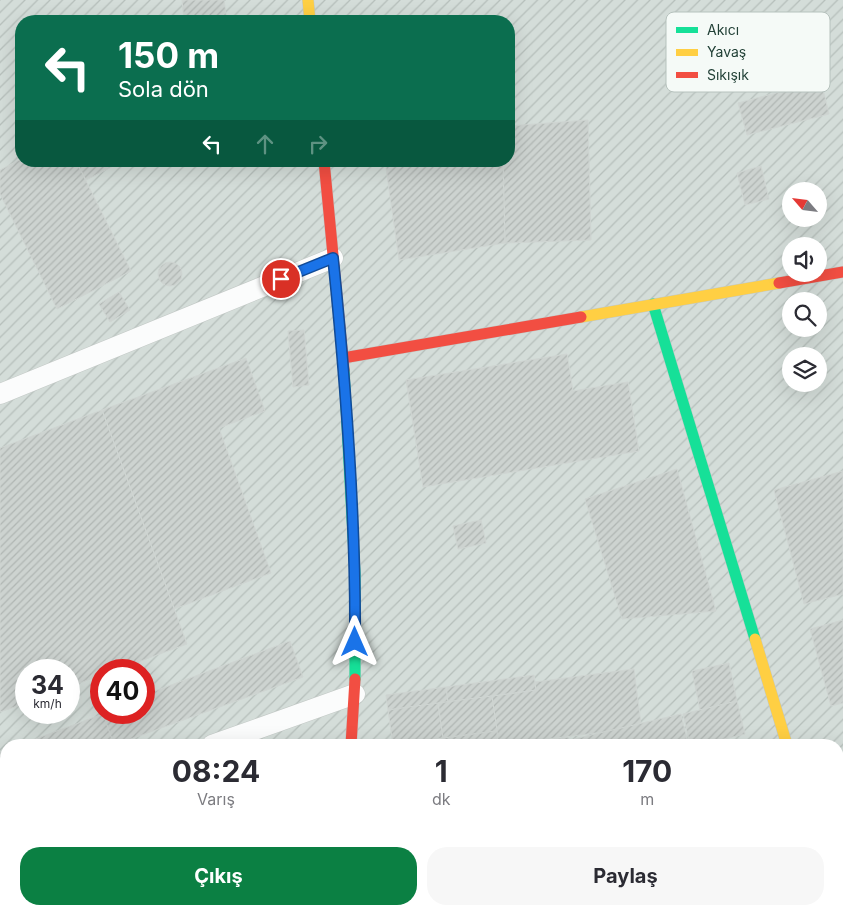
<!DOCTYPE html>
<html lang="tr">
<head>
<meta charset="utf-8">
<style>
  :root { --surface:#fff; --page:#f7f7f7; --text:#2b2b33; --muted:#7c7c81; --accent:#0b8043 }
  body { margin:0; font-family:Inter,sans-serif; background:var(--page); color:var(--text); height:100vh; display:flex; flex-direction:column; font-size:19px; white-space:nowrap }
  * { box-sizing:border-box; margin:0 }
  p { font-size:16px; color:var(--muted) }
  .icon { flex:none; width:28px; height:28px; fill:none; stroke:currentColor; stroke-width:2; stroke-linecap:round; stroke-linejoin:round }
  .map { position:relative; flex:1; overflow:hidden }
  .panel { position:absolute; left:0px; top:739px; width:844px; height:176px; display:flex; flex-direction:column; background:var(--surface); border-radius:20px 20px 0 0; box-shadow:0 5px 20px #0002 }
  .panel>* { flex:none }
  .hud { position:absolute; left:15px; top:15px; width:500px; height:152px; border-radius:20px; box-shadow:0 5px 20px #0002; background:#0b6e4f; color:#fff; overflow:hidden }
  .needle { width:32px; rotate:298deg }
  .fabs { position:absolute; left:782px; top:182px; display:grid; gap:10px }
  .fabs a { display:grid; place-items:center; width:45px; height:45px; border-radius:50%; background:var(--surface); box-shadow:0 5px 20px #0002; font-size:25px }
  .speed { position:absolute; left:15px; top:659px; display:flex; gap:10px; font-size:25px; font-weight:700; text-align:center }
  .speed>* { display:grid; place-content:center; width:65px; height:65px; border-radius:50%; background:var(--surface); box-shadow:0 5px 20px #0002; line-height:1 }
  .speed small { font-size:12px; font-weight:400 }
  .speed .limit { border:8px solid #d22; background:#fff; color:#111 }
  .pin { position:absolute; display:grid; place-items:center; width:42px; height:42px; color:#fff; margin:-21px; border:2px solid #fff; border-radius:50%; box-shadow:0 1px 5px #0007 }
  .me { position:absolute; width:55px; margin:-28px; rotate:0deg; stroke-linejoin:round; filter:drop-shadow(0 0 4px #0008) }
  .turn { display:flex; align-items:center; gap:18px; height:105px; padding:0 20px; font-size:22px }
  .turn .icon { width:65px; height:65px; stroke-width:2.5 }
  .turn b { display:block; font-size:35px; line-height:42px }
  .lanes { display:flex; align-items:center; height:48px; padding:0 20px; background:#0003; justify-content:center; gap:25px; direction:ltr }
  .lanes .off { opacity:.35 }
  .eta { display:flex; justify-content:space-evenly; align-items:center; height:85px; text-align:center }
  .eta b { font-size:30px; font-weight:700; line-height:35px }
  .cta { display:flex; gap:10px; margin-top:auto; padding:10px 20px }
  .cta a { flex:1; height:58px; border-radius:20px; background:var(--accent); color:#fff; font-size:20px; font-weight:700; line-height:58px; text-align:center }
  .cta a+a { background:var(--page); color:var(--text) }
  .map>svg:first-child { display:block }
  .industrial { fill:url(#industrial-furrows); fill-rule:evenodd }
  .building { fill:url(#building-hatch); stroke:#cfd5d2 }
  .lines { fill:none; stroke-linecap:round; stroke-linejoin:round }
  .street-casing { stroke:#c3c9c6; stroke-width:21 }
  .fast-casing { stroke:#c2c9c6; stroke-width:12 }
  .slow-casing { stroke:#c2c9c6; stroke-width:12 }
  .jam-casing { stroke:#c2c9c6; stroke-width:12 }
  .street { stroke:#fbfcfc; stroke-width:20 }
  .fast { stroke:#16e098; stroke-width:11 }
  .slow { stroke:#ffcf43; stroke-width:11 }
  .jam { stroke:#f24e42; stroke-width:11 }
  .route-casing { stroke:#114b97; stroke-width:12 }
  .route { stroke:#1a73e8; stroke-width:9 }
  .key { fill:#f5faf7; stroke:#b6c2bd; stroke-width:1 }
  .key-label { font-size:14px; fill:#224137 }
</style>
</head>
<body>
<div class="map">
<svg width="843" height="914" viewBox="0 0 843 914">
  <defs>
    <pattern id="industrial-furrows" width="10" height="10" patternUnits="userSpaceOnUse" patternTransform="scale(1.25)"><rect width="10" height="10" fill="#d4ddd9"/><path d="M-1 1l2-2M0 10L10 0M9 11l2-2" fill="none" stroke="#b6bfbb"/></pattern>
    <pattern id="building-hatch" width="6" height="6" patternUnits="userSpaceOnUse" patternTransform="scale(1.25)"><rect width="6" height="6" fill="#cdd3d0"/><path d="M-1 1l2-2M0 6l6-6M5 7l2-2" fill="none" stroke="#b0b6b3"/></pattern>
  </defs>
  <rect width="100%" height="100%" fill="#e6ece9"/>
  <path class="industrial" d="M0 0H843V914H0ZM21 21H509V161H21ZM791 191H819V219H791ZM791 246H819V274H791ZM791 301H819V329H791ZM791 356H819V384H791ZM26 670H69V712H26ZM101 670H144V712H101ZM6 745H838V909H6Z"/>
  <g class="building">
    <path d="M182 0H224L227 21H184Z"/>
    <path d="M821 81 829 114 747 135 738 103Z"/>
    <path d="M588 120 591 240 505 243 503 161H509V126Z"/>
    <path d="M21 159V161H76L131 271 57 309 0 194V170Z"/>
    <path d="M76 161H123L86 180Z"/>
    <path d="M385 161H503L505 243 399 260Z"/>
    <path d="M761 166 769 199 745 205 737 173Z"/>
    <circle cx="170" cy="274" r="12"/>
    <path d="M119 292 130 310 110 322 99 304Z"/>
    <path d="M304 330 309 385 293 387 288 331Z"/>
    <path d="M567 354 573 391 628 382 639 451 423 487 406 380Z"/>
    <path d="M246 358 265 411 219 428 271 573 174 609 102 410Z"/>
    <path d="M102 410 187 644 116 670H101V675L69 687V670H26V703L0 712V448Z"/>
    <path d="M677 469 716 611 622 619 585 499Z"/>
    <path d="M843 471V594L804 604 774 490Z"/>
    <path d="M481 520 486 543 458 549 453 526Z"/>
    <path d="M843 620V703L831 706 810 629Z"/>
    <path d="M290 641 303 677 114 745 102 712H144V695Z"/>
    <path d="M729 663 737 701 700 710 692 671Z"/>
    <path d="M634 669 641 724 604 732 498 745 492 696 536 690 535 682Z"/>
    <path d="M534 675 536 690 448 702 446 687Z"/>
    <path d="M446 687 448 702 388 710 386 695Z"/>
    <path d="M492 696 497 731 443 738 438 703Z"/>
    <path d="M737 701 745 734 699 745H690L683 714Z"/>
    <path d="M438 703 443 738 393 745 388 710Z"/>
    <path d="M103 714 114 745H19Z"/>
    <path d="M681 714 687 739 659 745H576L574 739Z"/>
    <path d="M497 731 498 745H444L443 738Z"/>
    <path d="M568 737 570 745H508Z"/>
    <path d="M687 739 688 745H669V743Z"/>
    <path d="M6 750V785L0 788V752Z"/>
    <path d="M6 838V909H78L80 914H0V840Z"/>
    <path d="M207 909H238L240 914H192Z"/>
    <path d="M238 909H266L268 914H240Z"/>
    <path d="M391 909H578L550 914H392Z"/>
    <path d="M578 909 579 914H550Z"/>
    <path d="M583 909H672L643 914H584Z"/>
    <path d="M672 909H777L778 914H643Z"/>
  </g>
  <g class="lines">
    <defs>
      <g id="street">
        <path d="M0 394 333 258"/>
        <path d="M212 745 355 694"/>
        <path d="M0 821 6 818"/>
        <path d="M837 909 839 914"/>
      </g>
      <g id="fast">
        <path d="M653 304 755 639"/>
        <path d="M344 370 355 573V679"/>
      </g>
      <g id="slow">
        <path d="M308 0 310 21"/>
        <path d="M581 317 779 283"/>
        <path d="M755 639 787 745"/>
        <path d="M338 914 339 909"/>
      </g>
      <g id="jam">
        <path d="M324 161 344 370"/>
        <path d="M779 283 843 272"/>
        <path d="M343 358 581 317"/>
        <path d="M351 745 355 679"/>
      </g>
    </defs>
    <use href="#street" class="street-casing"/>
    <use href="#fast" class="fast-casing"/>
    <use href="#slow" class="slow-casing"/>
    <use href="#jam" class="jam-casing"/>
    <use href="#street" class="street"/>
    <use href="#fast" class="fast"/>
    <use href="#slow" class="slow"/>
    <use href="#jam" class="jam"/>
  </g>
  <g class="lines">
    <defs>
      <path id="route" d="M281 279 333 258C346 385 356 514 355 642"/>
    </defs>
    <use href="#route" class="route-casing"/>
    <use href="#route" class="route"/>
  </g>
  <rect x="666" y="12" width="164" height="80" rx="8" class="key"/>
  <rect x="676" y="27" width="22" height="6" fill="#16e098"/>
  <rect x="676" y="49" width="22" height="7" fill="#ffcf43"/>
  <rect x="676" y="72" width="22" height="6" fill="#f24e42"/>
  <g class="key-label">
    <text x="707" y="35">Akıcı</text>
    <text x="707" y="57">Yavaş</text>
    <text x="707" y="80">Sıkışık</text>
  </g>
</svg>
<div class="fabs">
<a><svg class="needle" viewBox="-14 -14 28 28"><path d="M0-13l5 13h-10z" fill="#e53935"/><path d="M0 13l5-13h-10z" fill="#7c7c81"/></svg></a>
<a><svg class="icon" aria-label="sound" viewBox="0 0 24 24"><path d="M4 9h4l5-4v14l-5-4H4zM17 9q2 3 0 6"/></svg></a>
<a><svg class="icon" aria-label="search" viewBox="0 0 24 24"><circle cx="10" cy="10" r="6"/><path d="M15 15l6 6"/></svg></a>
<a><svg class="icon" aria-label="layers" viewBox="0 0 24 24"><path d="M12 4l9 5-9 5-9-5zM3 14l9 5 9-5"/></svg></a>
</div>
<div class="speed"><div>34<small>km/h</small></div><div class="limit">40</div></div>
<div class="pin" style="left:281px;top:279px;background:#d93025"><svg class="icon" aria-label="arrive" viewBox="0 0 24 24"><path d="M6 21V4h12l-3 4 3 4H6"/></svg></div>
<svg class="me" style="left:355px;top:642px" viewBox="-20 -20 40 40"><path d="M0-17L14 15 0 8-14 15z" fill="#1a73e8" stroke="#fff" stroke-width="4"/></svg>
<div class="hud">
<div class="turn"><svg class="icon" aria-label="left" viewBox="0 0 24 24"><path d="M17 20v-9H6M10 6l-5 5 5 5"/></svg><div><b>150 m</b>Sola dön</div></div>
<div class="lanes"><svg class="icon" aria-label="left" viewBox="0 0 24 24"><path d="M17 20v-9H6M10 6l-5 5 5 5"/></svg><svg class="icon off" aria-label="ahead" viewBox="0 0 24 24"><path d="M12 20V5M6 11l6-6 6 6"/></svg><svg class="icon off" aria-label="right" viewBox="0 0 24 24"><path d="M7 20v-9h11M14 6l5 5-5 5"/></svg></div>
</div>
<section class="panel">
<div class="eta">
<div><b>08:24</b><p>Varış</p></div>
<div><b>1</b><p>dk</p></div>
<div><b>170</b><p>m</p></div>
</div>
<div class="cta"><a>Çıkış</a><a>Paylaş</a></div>
</section>
</div>
</body>
</html>
